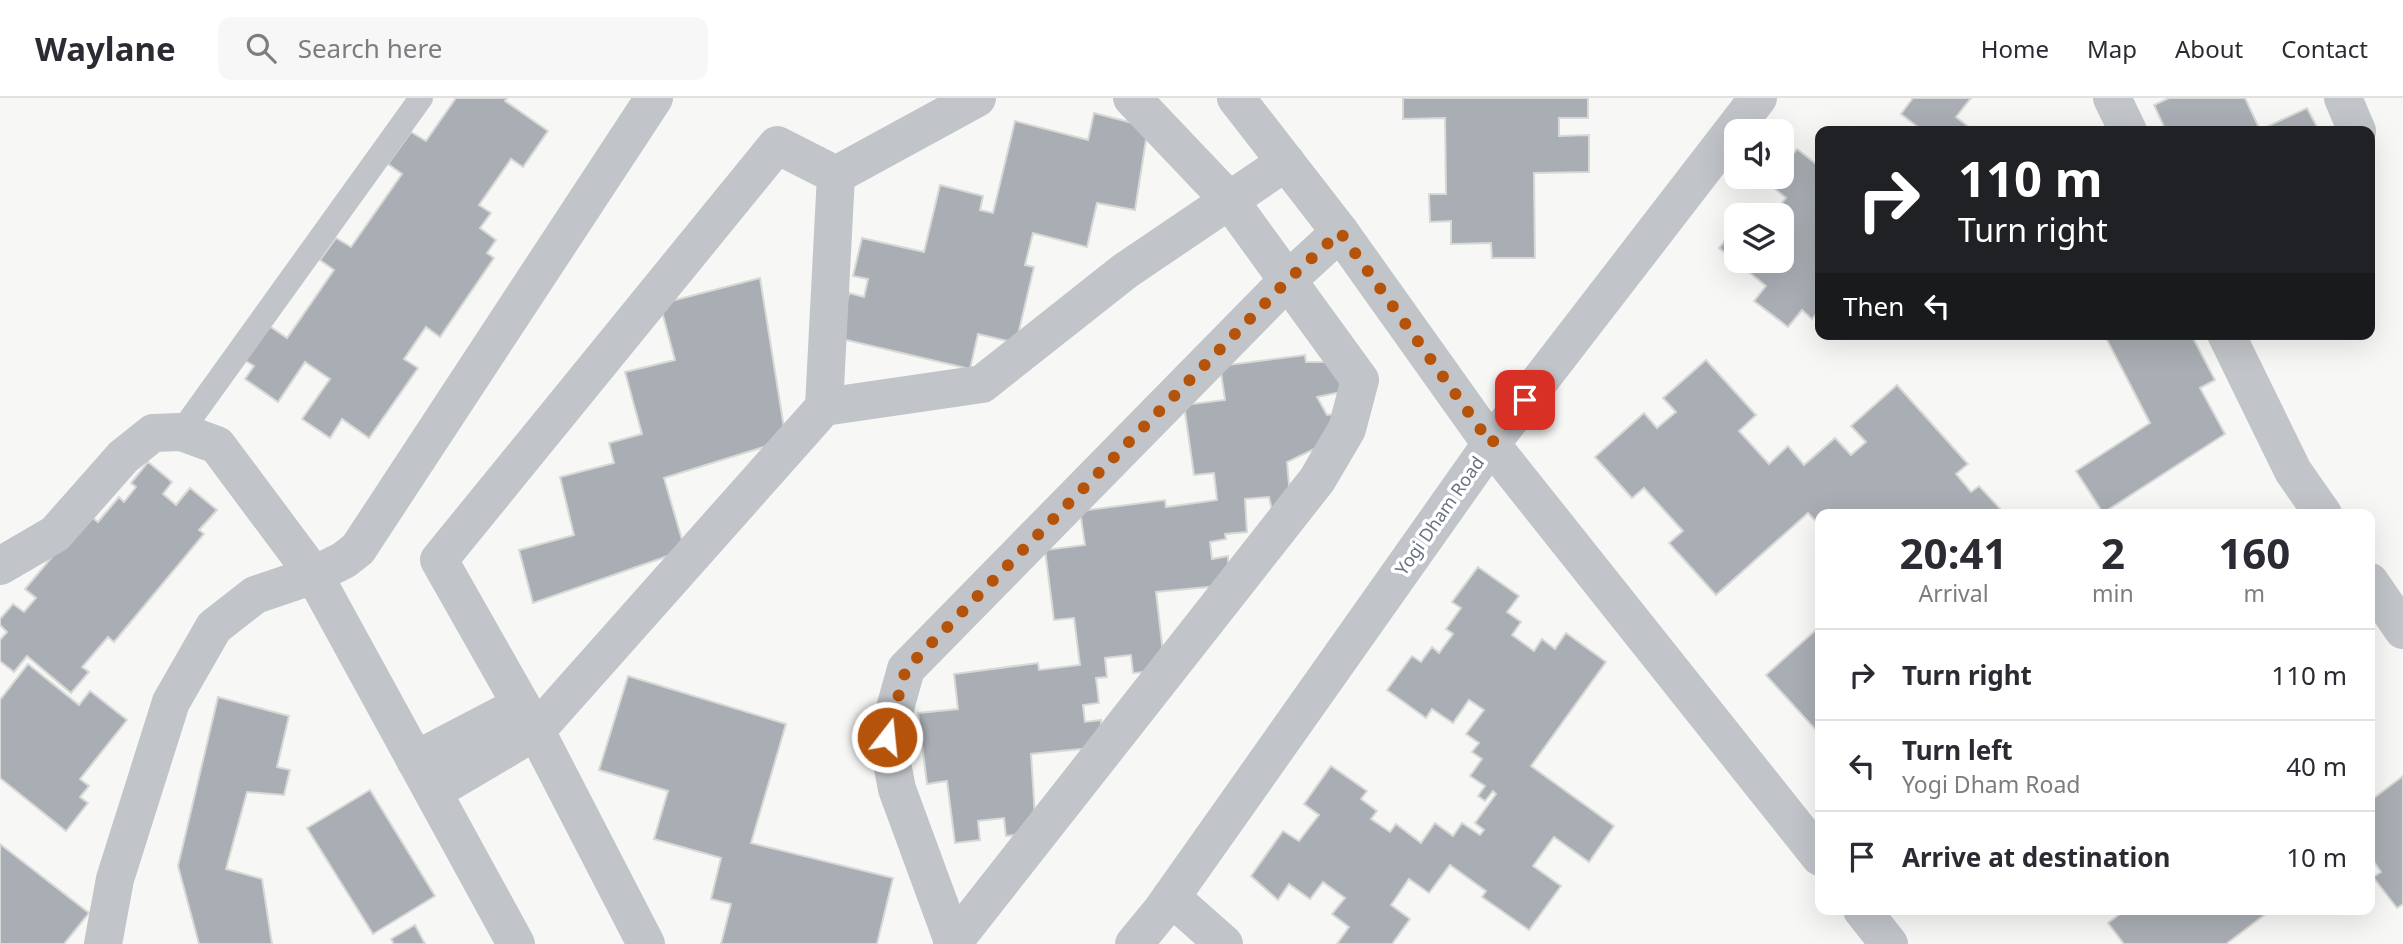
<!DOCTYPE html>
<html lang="en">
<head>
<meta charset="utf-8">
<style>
  :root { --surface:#fff; --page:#f7f7f7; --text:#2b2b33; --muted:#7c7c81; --line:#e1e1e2 }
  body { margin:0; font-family:"Noto Sans",sans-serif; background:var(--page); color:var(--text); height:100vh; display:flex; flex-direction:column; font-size:26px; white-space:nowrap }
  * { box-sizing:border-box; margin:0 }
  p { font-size:23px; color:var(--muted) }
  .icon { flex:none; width:38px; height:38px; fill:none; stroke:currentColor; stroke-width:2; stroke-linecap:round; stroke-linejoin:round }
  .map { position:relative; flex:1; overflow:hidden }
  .drawer { position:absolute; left:1815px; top:411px; width:560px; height:406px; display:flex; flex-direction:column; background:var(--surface); border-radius:14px; box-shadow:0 7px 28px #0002 }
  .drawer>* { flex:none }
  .top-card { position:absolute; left:1815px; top:28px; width:560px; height:214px; border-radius:14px; box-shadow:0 7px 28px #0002; background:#202124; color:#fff; overflow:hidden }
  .buttons { position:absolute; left:1724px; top:21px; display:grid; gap:14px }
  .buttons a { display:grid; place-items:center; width:70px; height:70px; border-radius:14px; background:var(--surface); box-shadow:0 7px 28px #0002; font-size:35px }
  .pin { position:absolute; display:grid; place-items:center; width:60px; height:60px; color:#fff; margin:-30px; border-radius:14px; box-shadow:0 4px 10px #0006 }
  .me { position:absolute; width:77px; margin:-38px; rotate:16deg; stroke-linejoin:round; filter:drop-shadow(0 0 5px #0008) }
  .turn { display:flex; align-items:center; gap:24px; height:147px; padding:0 28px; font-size:32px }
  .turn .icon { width:91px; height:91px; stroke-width:2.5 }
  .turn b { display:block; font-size:49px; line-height:60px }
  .then { display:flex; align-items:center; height:66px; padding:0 28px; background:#0003; gap:14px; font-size:26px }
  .eta { display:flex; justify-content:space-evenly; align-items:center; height:119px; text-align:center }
  .eta b { font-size:42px; font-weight:700; line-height:49px }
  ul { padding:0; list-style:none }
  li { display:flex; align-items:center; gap:21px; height:91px; padding:0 28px; border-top:2px solid var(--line) }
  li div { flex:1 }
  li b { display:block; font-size:26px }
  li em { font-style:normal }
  header { display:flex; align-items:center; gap:42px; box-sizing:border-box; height:98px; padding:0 35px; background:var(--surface); border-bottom:2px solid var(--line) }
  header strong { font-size:33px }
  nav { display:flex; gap:38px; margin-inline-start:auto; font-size:24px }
  .search { width:490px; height:63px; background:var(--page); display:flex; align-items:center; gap:18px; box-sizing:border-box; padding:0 24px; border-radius:14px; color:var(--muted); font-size:26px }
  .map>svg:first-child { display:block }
  .building { fill:#a9aeb4; stroke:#d8d9d7; stroke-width:2 }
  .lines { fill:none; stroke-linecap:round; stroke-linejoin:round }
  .service { stroke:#c1c4c8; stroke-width:24 }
  .minor { stroke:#c1c4c8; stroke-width:38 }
  .route { stroke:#b45309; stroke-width:12; stroke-dasharray:0 21.6 }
  .labels { text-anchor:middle; stroke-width:7; stroke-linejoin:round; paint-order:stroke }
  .street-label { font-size:18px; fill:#697482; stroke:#fff }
</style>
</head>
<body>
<header>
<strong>Waylane</strong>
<div class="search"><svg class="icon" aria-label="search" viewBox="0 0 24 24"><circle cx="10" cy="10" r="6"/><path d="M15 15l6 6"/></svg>Search here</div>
<nav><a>Home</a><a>Map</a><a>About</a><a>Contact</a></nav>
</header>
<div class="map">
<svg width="2403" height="846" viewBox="0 0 2403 846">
  <rect width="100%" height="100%" fill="#f7f7f5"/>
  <g class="building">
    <path d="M456 0H507L505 3 548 33 523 69 511 61 479 107 491 115 480 130 496 142 487 155 494 160 440 239 426 229 404 261 418 270 369 340 342 321 330 340 302 321 330 281 305 264 278 304 245 281 254 268 241 260 265 225 287 240 334 172 320 162 336 140 351 149 402 76 388 66 411 34 426 43Z"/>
    <path d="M1403 0H1588V20H1559V38L1589 37V74L1534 75 1535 160H1492L1491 145 1451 146V123L1430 124 1429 96H1446L1445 20 1403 21Z"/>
    <path d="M1913 0H1971L1956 19 1974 33H1923L1901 16Z"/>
    <path d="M2169 0H2245L2260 32 2307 10 2319 33H2166L2154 7Z"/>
    <path d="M1094 15 1148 29 1135 112 1097 105 1087 149 1033 135 1025 167 1034 169 1016 245 978 236 970 271 838 240 849 195 864 199 868 181 853 178 862 140 924 154 940 87 983 98 980 112 993 115 1015 23 1088 42Z"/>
    <path d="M1797 51 1820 69V211L1812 221 1802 212 1788 229 1754 203 1766 188 1719 150 1736 129V163H1782V117H1772L1786 100 1769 86 1775 79H1782V70Z"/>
    <path d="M760 180 786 342 664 380 685 452 533 505 519 452 574 437 560 379 614 365 609 345 642 336 625 274 675 262 660 206Z"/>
    <path d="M2104 236H2191L2215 282 2200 290 2225 336 2103 415 2076 373 2150 325Z"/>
    <path d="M1305 257 1306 264H1339L1346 293 1317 299 1327 317 1343 315 1337 340 1287 364 1291 410 1273 416 1269 399 1245 401 1247 434 1225 436 1226 441 1210 444 1212 461 1228 458 1229 487 1156 494 1165 572 1133 575 1131 557 1105 560 1107 579 1096 580 1099 605 1083 607 1085 624 1101 622V649L1031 656 1036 734 1006 738 1004 720 978 723 980 742 955 745 947 683 927 686 918 615 958 611 954 576 1038 565 1039 572 1080 567 1074 520 1054 522 1045 452 1085 447 1080 413 1165 402 1166 409 1217 402 1214 375 1194 377 1184 307 1225 302 1220 268Z"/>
    <path d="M1706 262 1756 317 1739 333 1769 366 1788 348 1804 367 1835 340 1851 357 1866 344 1851 328 1897 287 1968 366 1956 376 1971 394 1979 388 2005 416H1820V428L1808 415 1716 497 1669 445 1683 433 1644 390 1632 400 1595 359 1644 315 1657 330 1676 314 1663 300Z"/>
    <path d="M148 364 172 384 163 396 176 407 190 390 217 412 199 432 204 436 114 544 108 539 82 569 89 574 71 595 27 558 14 574 0 563V542L7 534 0 527V521L13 506 24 514 36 500 25 491 88 416 98 424 119 399 124 404 136 389 131 385Z"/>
    <path d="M1478 469 1519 498 1507 514 1521 524 1512 537 1534 553 1542 541 1555 551 1566 535 1606 564 1531 668 1614 728 1589 764 1554 739 1533 768 1561 788 1529 832 1482 799 1486 793 1450 767 1429 795 1409 781 1391 807 1410 821 1392 846H1337L1349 829 1332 816 1345 800 1323 784 1310 801 1289 786 1278 802 1251 778 1283 733 1299 743 1319 717 1304 706 1331 668 1367 693 1361 701 1377 713 1371 721 1390 734 1396 726 1421 745 1435 725 1453 738 1462 725 1480 737 1484 732 1475 725 1496 696 1493 693 1485 703 1478 698 1485 688 1470 678 1482 661 1472 654 1479 645 1466 636 1484 612 1469 602 1453 625 1432 611 1426 620 1387 592 1412 558 1421 564 1432 549 1439 555 1453 536 1446 531 1461 510 1452 504Z"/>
    <path d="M1818 530 1820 533V627L1815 631 1766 577Z"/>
    <path d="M28 566 79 607 90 593 127 622 80 681 89 688 80 699 88 705 66 733 0 680V602Z"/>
    <path d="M628 578 786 626 751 745 893 780 877 846H721L731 806 711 801 721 760 654 741 668 693 599 672Z"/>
    <path d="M218 599 289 618 277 669 290 672 284 697 247 694 226 771 262 781 272 846H199L178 768Z"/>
    <path d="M2403 678V806L2397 810 2373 779 2381 774 2370 758V703Z"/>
    <path d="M370 692 435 798 373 836 307 730Z"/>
    <path d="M0 746 89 815 64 846H0Z"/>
    <path d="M2125 812H2271L2226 846H2124L2108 825Z"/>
    <path d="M415 827 425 846H394L391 841Z"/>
  </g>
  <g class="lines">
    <path class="service" d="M181 334 421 0"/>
    <g class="minor">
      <path d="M1236 0 1340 134 1491 346 1820 759"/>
      <path d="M2112 0 2128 33"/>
      <path d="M2343 0 2357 33"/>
      <path d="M836 77 977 0"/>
      <path d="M2226 236 2293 373 2323 416"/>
      <path d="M0 468 55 436 123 359 153 335 181 334 217 347 314 477 516 846"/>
      <path d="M2370 484 2403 532"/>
      <path d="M415 662 521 607"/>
      <path d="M433 694 536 633 439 462 777 47 836 77 824 309"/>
      <path d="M1171 799 1224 846"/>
      <path d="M1862 812 1889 846"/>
      <path d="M103 846 115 781 171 604 214 529 255 497 314 477 344 462 358 451 654 0"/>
      <path d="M646 846 536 633 824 309 982 286 1125 173 1286 64"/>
      <path d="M952 846 1317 382 1347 331 1360 282 1230 103 1132 0"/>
      <path d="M954 846 897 691 887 639 906 571 1288 182 1340 134"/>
      <path d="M1134 846 1162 812 1491 346 1758 0"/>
    </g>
  </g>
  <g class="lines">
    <path class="route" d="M887 639 906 571 1288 182 1340 134 1491 346 1525 302"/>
  </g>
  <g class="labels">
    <g class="street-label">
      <text transform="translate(1440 418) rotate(-55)" y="6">Yogi Dham Road</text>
    </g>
  </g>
</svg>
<div class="buttons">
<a><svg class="icon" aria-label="sound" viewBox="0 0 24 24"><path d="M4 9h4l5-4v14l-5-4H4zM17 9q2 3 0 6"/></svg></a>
<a><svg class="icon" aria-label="layers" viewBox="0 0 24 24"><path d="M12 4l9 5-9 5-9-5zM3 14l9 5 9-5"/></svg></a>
</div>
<div class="pin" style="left:1525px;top:302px;background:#d93025"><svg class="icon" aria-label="arrive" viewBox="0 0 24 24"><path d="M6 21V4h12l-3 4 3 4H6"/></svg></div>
<svg class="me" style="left:887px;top:639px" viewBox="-20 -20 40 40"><circle r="17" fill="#b45309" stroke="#fff" stroke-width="3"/><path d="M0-11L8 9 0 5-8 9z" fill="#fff"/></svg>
<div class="top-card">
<div class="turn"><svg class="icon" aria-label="right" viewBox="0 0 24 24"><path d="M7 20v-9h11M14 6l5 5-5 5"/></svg><div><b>110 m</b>Turn right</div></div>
<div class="then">Then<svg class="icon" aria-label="left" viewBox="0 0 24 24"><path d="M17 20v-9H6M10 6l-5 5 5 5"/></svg></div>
</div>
<section class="drawer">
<div class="eta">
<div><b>20:41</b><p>Arrival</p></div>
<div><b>2</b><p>min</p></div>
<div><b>160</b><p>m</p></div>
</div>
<ul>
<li><svg class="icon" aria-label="right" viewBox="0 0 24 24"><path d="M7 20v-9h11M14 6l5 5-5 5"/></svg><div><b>Turn right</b></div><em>110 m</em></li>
<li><svg class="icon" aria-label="left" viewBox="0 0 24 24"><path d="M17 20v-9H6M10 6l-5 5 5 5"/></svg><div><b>Turn left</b><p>Yogi Dham Road</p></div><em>40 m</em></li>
<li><svg class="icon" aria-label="arrive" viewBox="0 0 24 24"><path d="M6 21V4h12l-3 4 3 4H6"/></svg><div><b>Arrive at destination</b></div><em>10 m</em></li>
</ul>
</section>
</div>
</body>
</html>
